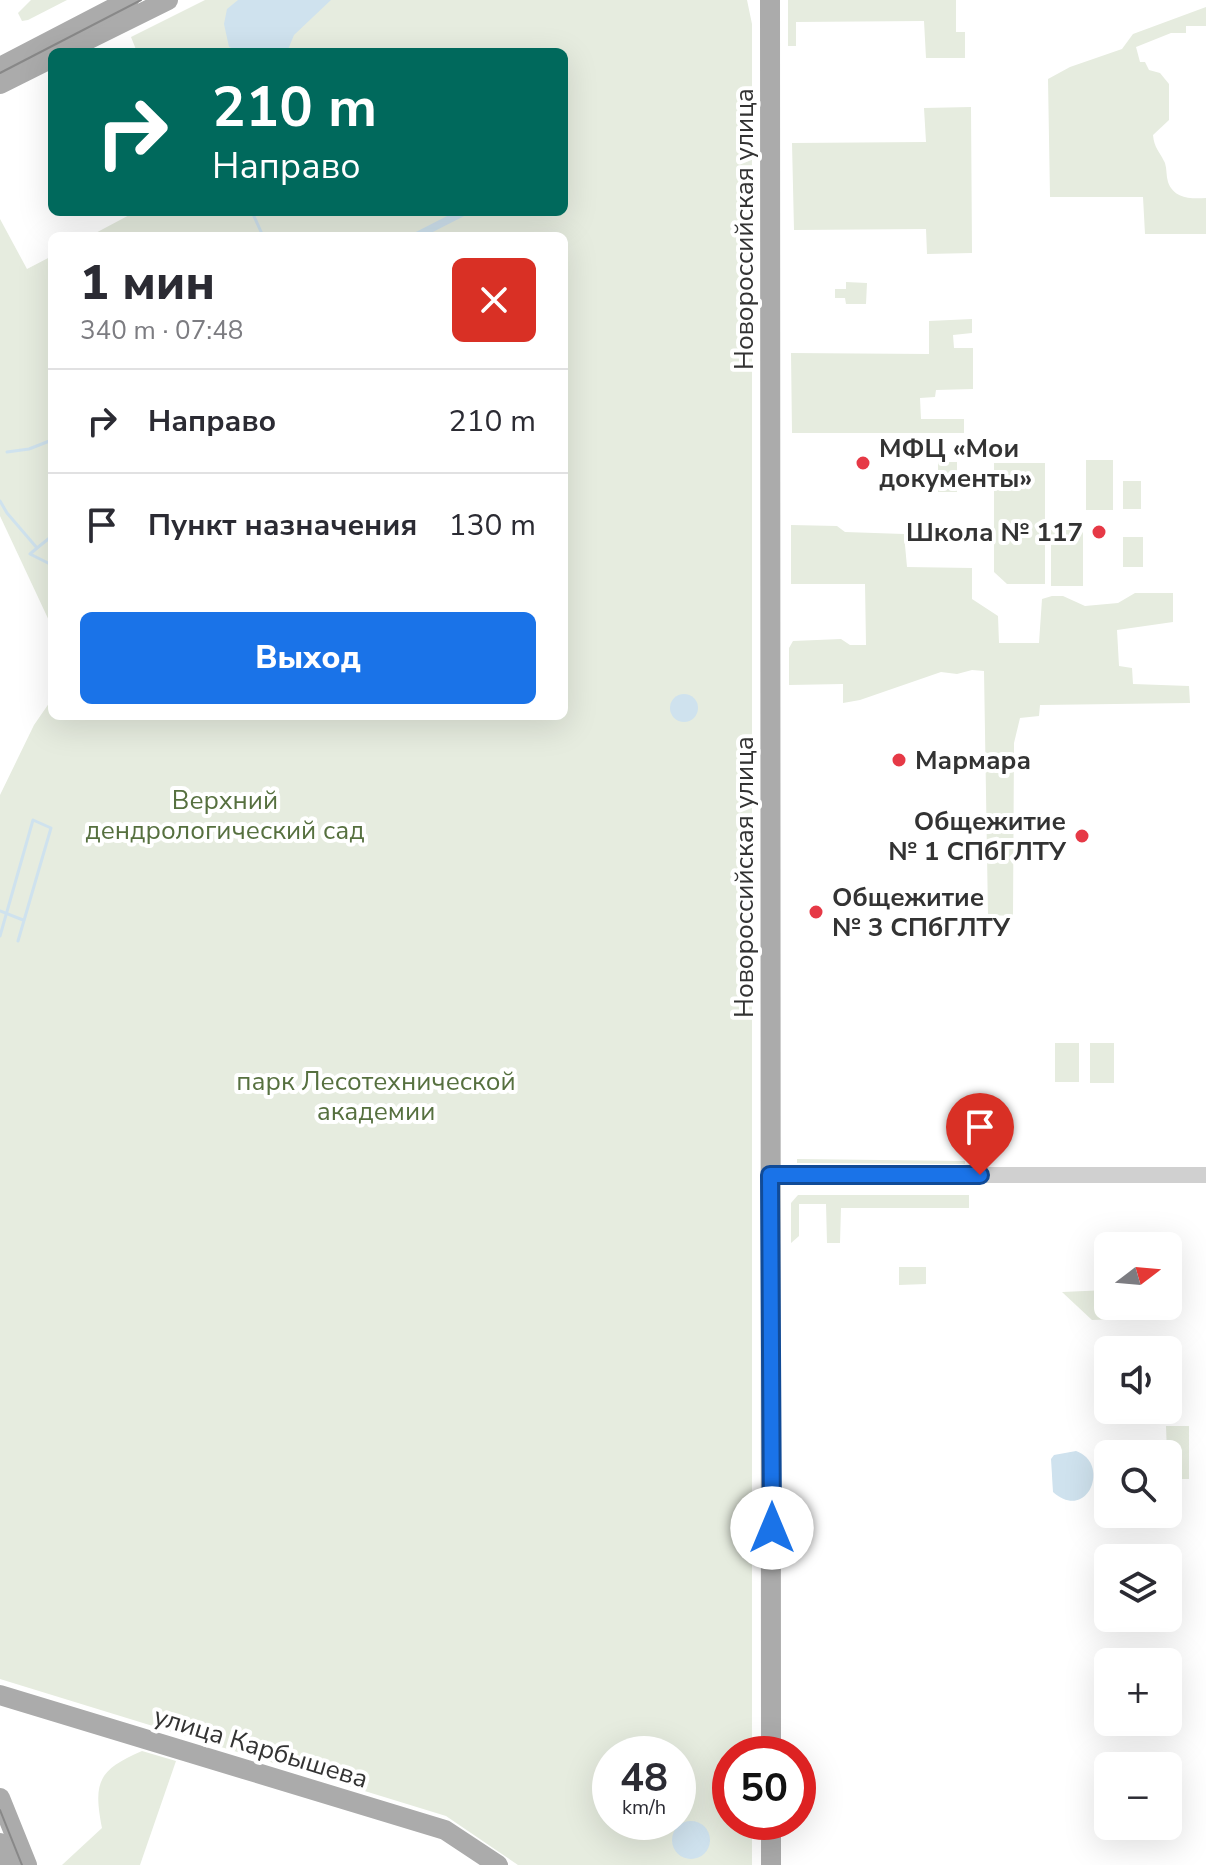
<!DOCTYPE html>
<html lang="ru">
<head>
<meta charset="utf-8">
<style>
  :root { --surface:#fff; --page:#f7f7f7; --text:#2b2b33; --muted:#7c7c81; --line:#e1e1e2; --accent:#1a73e8 }
  body { margin:0; font-family:"Nunito Sans",sans-serif; background:var(--page); color:var(--text); height:100vh; display:flex; flex-direction:column; font-size:30px; white-space:nowrap }
  * { box-sizing:border-box; margin:0 }
  p { font-size:26px; color:var(--muted) }
  .icon { flex:none; width:44px; height:44px; fill:none; stroke:currentColor; stroke-width:2; stroke-linecap:round; stroke-linejoin:round }
  .map { position:relative; flex:1; overflow:hidden }
  .panel { position:absolute; left:48px; top:232px; width:520px; height:488px; display:flex; flex-direction:column; background:var(--surface); border-radius:12px; box-shadow:0 8px 32px #0002 }
  .panel>* { flex:none }
  .hud { position:absolute; left:48px; top:48px; width:520px; height:168px; border-radius:12px; box-shadow:0 8px 32px #0002; background:#00695c; color:#fff; overflow:hidden }
  .needle { width:52px; rotate:74deg }
  .buttons { position:absolute; left:1094px; top:1232px; display:grid; gap:16px }
  .buttons a { display:grid; place-items:center; width:88px; height:88px; border-radius:12px; background:var(--surface); box-shadow:0 8px 32px #0002; font-size:40px }
  .speed { position:absolute; left:592px; top:1736px; display:flex; gap:16px; font-size:40px; font-weight:700; text-align:center }
  .speed>* { display:grid; place-content:center; width:104px; height:104px; border-radius:50%; background:var(--surface); box-shadow:0 8px 32px #0002; line-height:1 }
  .speed small { font-size:20px; font-weight:400 }
  .speed .limit { border:12px solid #d22; background:#fff; color:#111 }
  .pin { position:absolute; display:grid; place-items:center; width:68px; height:68px; color:#fff; margin:-82px -34px; border-radius:50% 50% 50% 0; rotate:-45deg; box-shadow:0 0 8px #0007 }
  .pin .icon { rotate:45deg }
  .me { position:absolute; width:88px; margin:-44px; rotate:0deg; stroke-linejoin:round; filter:drop-shadow(0 0 6px #0008) }
  .turn { display:flex; align-items:center; gap:28px; height:168px; padding:0 32px; font-size:36px }
  .turn .icon { width:104px; height:104px; stroke-width:2.5 }
  .turn b { display:block; font-size:56px; line-height:68px }
  .round { display:grid; place-items:center; flex:none; width:84px; height:84px; border-radius:12px; background:var(--page) }
  .headline { display:flex; align-items:center; justify-content:space-between; height:136px; padding:0 32px }
  h1 { font-size:48px; font-weight:800; line-height:60px }
  .cta { display:flex; gap:16px; margin-top:auto; padding:16px 32px }
  .cta a { flex:1; height:92px; border-radius:12px; background:var(--accent); color:#fff; font-size:32px; font-weight:800; line-height:92px; text-align:center }
  ul { padding:0; list-style:none }
  li { display:flex; align-items:center; gap:24px; height:104px; padding:0 32px; border-top:2px solid var(--line) }
  li div { flex:1 }
  li b { display:block; font-size:30px }
  li em { font-style:normal }
  .map>svg:first-child { display:block }
  .green { fill:#e6ecdf; fill-rule:evenodd }
  .water { fill:#cfe2ee }
  .lines { fill:none; stroke-linecap:round; stroke-linejoin:round }
  .stream { stroke:#cfe2ee; stroke-width:3 }
  .minor { stroke:#d0d0d0; stroke-width:16 }
  .major { stroke:#ababab; stroke-width:20 }
  .tram { stroke:#888; stroke-width:2 }
  .route-casing { stroke:#114b97; stroke-width:20 }
  .route { stroke:#1a73e8; stroke-width:14 }
  .poi-dot { fill:#e63946; stroke:#fff; stroke-width:3 }
  .labels { text-anchor:middle; stroke-width:8; stroke-linejoin:round; paint-order:stroke }
  .street-label { font-size:26px; fill:#333; stroke:#fff }
  .poi-label { font-size:26px; font-weight:bold; fill:#333; stroke:#fff; text-anchor:start }
  .park-label { font-size:26px; fill:#56703f; stroke:#fff }
</style>
</head>
<body>
<div class="map">
<svg width="1206" height="1865" viewBox="0 0 1206 1865">
  <rect width="100%" height="100%" fill="#fff"/>
  <g class="green">
    <path d="M31 0H67L28 20 22 21 18 13Z"/>
    <path d="M205 0H747L752 24V1754H730V1822H752V1865H518L446 1816 0 1679V795L34 725 52 699V716H564V236H90L135 212H564V52H137L131 37ZM610 1754H678V1822H610Z"/>
    <path d="M788 0H956V32H965V58H926L924 21 796 22V46H788Z"/>
    <path d="M1206 7V26H1186V33H1171L1136 47 1140 62H1145L1149 70 1160 73 1169 84V120L1153 135C1154 148 1160 152 1165 163 1167 169 1166 176 1168 182 1174 199 1191 199 1206 198V234H1145L1143 197H1050L1048 79 1070 67 1122 49 1133 34Z"/>
    <path d="M971 107 972 253 927 254 926 229 794 230 792 143 926 142 924 108Z"/>
    <path d="M0 219 27 269 52 256V627L0 516Z"/>
    <path d="M846 282 867 283 866 304H846L845 298H835V289H846Z"/>
    <path d="M972 319V333L953 335 954 348H973V389L936 390 935 397 920 398 921 419H964V433H792L791 353 929 354V321Z"/>
    <rect x="1086" y="460" width="27" height="50"/>
    <rect x="938" y="462" width="19" height="30"/>
    <path d="M994 463H1045V584H1007L994 572Z"/>
    <rect x="1123" y="481" width="18" height="28"/>
    <path d="M791 525 837 526 845 532 904 534 907 567 972 568V599L998 616 999 643H1039L1042 599 1052 596H1063L1085 606 1118 603 1135 593H1173V622L1117 630 1119 666 1132 668 1133 684 1189 686 1190 703 1040 705 1039 716 1020 718 1014 743 1013 916 988 915 984 671 972 670 957 674 941 672 860 700 843 703V684L789 685V648L793 641 841 639 850 645H866L865 584H791Z"/>
    <rect x="1051" y="530" width="32" height="56"/>
    <rect x="1123" y="537" width="20" height="30"/>
    <rect x="1055" y="1043" width="24" height="39"/>
    <rect x="1090" y="1043" width="24" height="40"/>
    <path d="M797 1159 965 1161V1164L797 1163Z"/>
    <path d="M798 1195H969V1208H841L840 1243H827L826 1204H799V1236L791 1243V1203Z"/>
    <path d="M899 1267H926V1284L899 1285Z"/>
    <path d="M1108 1290V1306H1117V1319L1092 1320 1062 1292Z"/>
    <path d="M1166 1426H1189V1479H1168Z"/>
    <path d="M142 1751 176 1761 140 1865H62L102 1828C93 1782 98 1770 142 1751Z"/>
  </g>
  <g class="water">
    <path d="M238 0H331L294 35 287 52C278 52 270 51 261 49 249 47 241 53 229 47L224 24 227 9Z"/>
    <path d="M455 212H472L425 236H408Z"/>
    <circle cx="684" cy="708" r="14"/>
    <path d="M1076 1451C1111 1463 1088 1523 1053 1492L1051 1459 1054 1455Z"/>
    <circle cx="691" cy="1840" r="19"/>
  </g>
  <g class="lines">
    <g class="stream">
      <path d="M252 212 263 236"/>
      <path d="M7 452 29 449 52 440"/>
      <path d="M0 501 7 513 37 548 30 554 52 565"/>
      <path d="M37 548 52 536"/>
      <path d="M0 911 23 920"/>
      <path d="M0 936 33 820 51 828 18 941"/>
    </g>
    <path class="minor" d="M770 1175H1206"/>
    <g class="major">
      <path d="M770 0 771 1754"/>
      <path d="M63 52 168 0"/>
      <path d="M0 67 129 0"/>
      <path d="M0 84 52 58"/>
      <path d="M0 1695 445 1830 498 1865"/>
      <path d="M0 1798 27 1865"/>
      <path d="M771 1822V1865"/>
      <path d="M0 1843 9 1865"/>
    </g>
    <g class="tram">
      <path d="M0 73 141 0"/>
      <path d="M0 1810 22 1865"/>
    </g>
  </g>
  <g class="lines">
    <defs>
      <path id="route" d="M772 1528 770 1175H980"/>
    </defs>
    <use href="#route" class="route-casing"/>
    <use href="#route" class="route"/>
  </g>
  <g class="poi-dot">
    <circle cx="863" cy="463" r="8"/>
    <circle cx="1099" cy="532" r="8"/>
    <circle cx="899" cy="760" r="8"/>
    <circle cx="1082" cy="836" r="8"/>
    <circle cx="816" cy="912" r="8"/>
  </g>
  <g class="labels">
    <g class="street-label">
      <text transform="translate(744 229) rotate(-90)" y="9">Новороссийская улица</text>
      <text transform="translate(744 877) rotate(-90)" y="9">Новороссийская улица</text>
      <text transform="translate(261 1747) rotate(17)" y="9">улица Карбышева</text>
    </g>
    <g class="poi-label">
      <text x="879" y="457">МФЦ «Мои<tspan x="879" dy="30">документы»</tspan></text>
      <text x="1083" y="541" text-anchor="end">Школа № 117</text>
      <text x="915" y="769">Мармара</text>
      <text x="1066" y="830" text-anchor="end">Общежитие<tspan x="1066" dy="30">№ 1 СПбГЛТУ</tspan></text>
      <text x="832" y="906">Общежитие<tspan x="832" dy="30">№ 3 СПбГЛТУ</tspan></text>
    </g>
    <g class="park-label">
      <text x="225" y="809">Верхний<tspan x="225" dy="30">дендрологический сад</tspan></text>
      <text x="376" y="1090">парк Лесотехнической<tspan x="376" dy="30">академии</tspan></text>
    </g>
  </g>
</svg>
<div class="buttons">
<a><svg class="needle" viewBox="-14 -14 28 28"><path d="M0-13l5 13h-10z" fill="#e53935"/><path d="M0 13l5-13h-10z" fill="#7c7c81"/></svg></a>
<a><svg class="icon" aria-label="sound" viewBox="0 0 24 24"><path d="M4 9h4l5-4v14l-5-4H4zM17 9q2 3 0 6"/></svg></a>
<a><svg class="icon" aria-label="search" viewBox="0 0 24 24"><circle cx="10" cy="10" r="6"/><path d="M15 15l6 6"/></svg></a>
<a><svg class="icon" aria-label="layers" viewBox="0 0 24 24"><path d="M12 4l9 5-9 5-9-5zM3 14l9 5 9-5"/></svg></a>
<a>+</a>
<a>−</a>
</div>
<div class="speed"><div>48<small>km/h</small></div><div class="limit">50</div></div>
<div class="pin" style="left:980px;top:1175px;background:#d93025"><svg class="icon" aria-label="arrive" viewBox="0 0 24 24"><path d="M6 21V4h12l-3 4 3 4H6"/></svg></div>
<svg class="me" style="left:772px;top:1528px" viewBox="-20 -20 40 40"><circle r="19" fill="#fff"/><path d="M0-13L10 11 0 6-10 11z" fill="#1a73e8"/></svg>
<div class="hud">
<div class="turn"><svg class="icon" aria-label="right" viewBox="0 0 24 24"><path d="M7 20v-9h11M14 6l5 5-5 5"/></svg><div><b>210 m</b>Направо</div></div>
</div>
<section class="panel">
<div class="headline"><div><h1>1 мин</h1><p>340 m · 07:48</p></div><a class="round" style="background:#d93025;color:#fff"><svg class="icon" aria-label="close" viewBox="0 0 24 24"><path d="M6 6l12 12M18 6L6 18"/></svg></a></div>
<ul>
<li><svg class="icon" aria-label="right" viewBox="0 0 24 24"><path d="M7 20v-9h11M14 6l5 5-5 5"/></svg><div><b>Направо</b></div><em>210 m</em></li>
<li><svg class="icon" aria-label="arrive" viewBox="0 0 24 24"><path d="M6 21V4h12l-3 4 3 4H6"/></svg><div><b>Пункт назначения</b></div><em>130 m</em></li>
</ul>
<div class="cta"><a>Выход</a></div>
</section>
</div>
</body>
</html>
